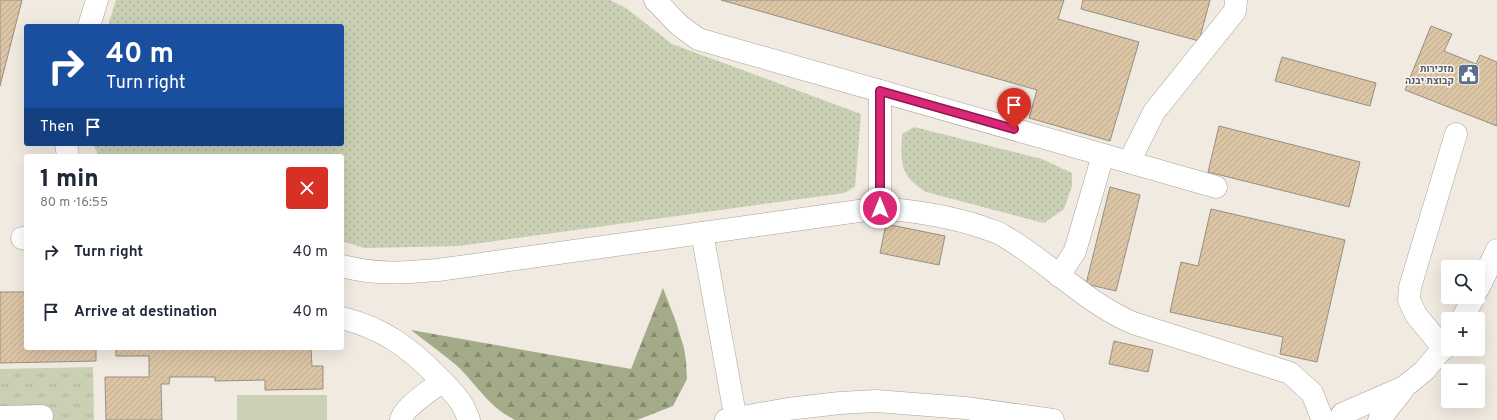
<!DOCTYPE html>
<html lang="en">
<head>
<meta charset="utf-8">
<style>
  :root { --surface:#fff; --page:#f2f2f3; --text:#1f2937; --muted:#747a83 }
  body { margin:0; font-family:Overpass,Heebo,sans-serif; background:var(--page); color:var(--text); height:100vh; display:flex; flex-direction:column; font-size:15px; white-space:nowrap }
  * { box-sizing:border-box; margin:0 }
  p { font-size:13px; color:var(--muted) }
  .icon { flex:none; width:22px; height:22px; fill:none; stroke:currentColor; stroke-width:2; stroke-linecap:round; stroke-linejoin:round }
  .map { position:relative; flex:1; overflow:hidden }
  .details { position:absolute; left:24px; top:154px; width:320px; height:196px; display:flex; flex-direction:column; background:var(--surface); border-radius:4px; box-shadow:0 4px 16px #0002 }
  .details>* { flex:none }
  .top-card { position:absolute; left:24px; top:24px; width:320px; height:122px; border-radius:4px; box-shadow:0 4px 16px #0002; background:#1a4fa0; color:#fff; overflow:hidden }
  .tools { position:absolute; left:1441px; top:260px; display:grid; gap:8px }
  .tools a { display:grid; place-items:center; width:44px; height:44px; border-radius:4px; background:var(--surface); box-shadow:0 4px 16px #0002; font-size:20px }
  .pin { position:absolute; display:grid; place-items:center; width:34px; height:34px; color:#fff; margin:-41px -17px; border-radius:50% 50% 50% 0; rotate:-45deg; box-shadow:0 0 4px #0007 }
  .pin .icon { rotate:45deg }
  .me { position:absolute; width:44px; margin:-22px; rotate:0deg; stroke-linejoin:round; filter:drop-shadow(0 0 3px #0008) }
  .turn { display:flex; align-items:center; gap:14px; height:84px; padding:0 16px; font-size:18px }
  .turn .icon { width:52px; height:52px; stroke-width:2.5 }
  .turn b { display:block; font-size:28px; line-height:34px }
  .then { display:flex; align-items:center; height:38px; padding:0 16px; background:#0003; gap:8px; font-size:15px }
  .round { display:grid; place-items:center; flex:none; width:42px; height:42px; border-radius:4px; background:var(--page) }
  .summary { display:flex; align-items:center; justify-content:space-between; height:68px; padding:0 16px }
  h1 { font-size:24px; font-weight:800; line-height:30px }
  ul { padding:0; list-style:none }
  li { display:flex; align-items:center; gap:12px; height:60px; padding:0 16px }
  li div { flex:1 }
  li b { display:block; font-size:15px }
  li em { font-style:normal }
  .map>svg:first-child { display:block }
  .grass { fill:url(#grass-dots) }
  .forest { fill:url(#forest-firs) }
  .park { fill:url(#park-tufts) }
  .garden { fill:#c9d0b3 }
  .building { fill:url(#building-hatch); stroke:#958f86 }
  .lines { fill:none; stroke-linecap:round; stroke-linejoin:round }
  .minor-casing { stroke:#a8a29a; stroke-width:23 }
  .minor { stroke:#fff; stroke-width:22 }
  .route-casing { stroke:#8e194d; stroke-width:10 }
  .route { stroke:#db2777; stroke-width:7 }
  .labels { text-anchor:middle; stroke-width:3; stroke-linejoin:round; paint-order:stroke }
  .service-label { font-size:10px; font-weight:bold; fill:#4e5e75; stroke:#fef7ee; text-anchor:end }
</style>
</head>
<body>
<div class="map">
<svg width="1497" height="420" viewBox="0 0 1497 420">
  <defs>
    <pattern id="grass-dots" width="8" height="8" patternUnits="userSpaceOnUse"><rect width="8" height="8" fill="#c9d0b3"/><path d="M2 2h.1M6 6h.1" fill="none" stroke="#adb39a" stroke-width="1.8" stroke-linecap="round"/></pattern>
    <pattern id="forest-firs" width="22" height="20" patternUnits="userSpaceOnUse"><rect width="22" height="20" fill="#a3ab88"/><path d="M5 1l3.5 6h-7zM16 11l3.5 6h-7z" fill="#858b6f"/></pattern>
    <pattern id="park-tufts" width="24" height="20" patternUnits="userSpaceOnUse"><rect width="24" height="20" fill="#c9d0b3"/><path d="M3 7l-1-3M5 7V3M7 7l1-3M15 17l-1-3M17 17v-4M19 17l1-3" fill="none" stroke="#adb39a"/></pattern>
    <pattern id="building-hatch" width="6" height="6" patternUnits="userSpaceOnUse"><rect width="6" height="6" fill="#dcc5a5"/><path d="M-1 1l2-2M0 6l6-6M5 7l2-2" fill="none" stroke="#bda98e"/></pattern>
  </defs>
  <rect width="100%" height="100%" fill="#f0eae1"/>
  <g class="grass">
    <path d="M116 0H610L626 8 672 44 861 114 855 187 844 193 459 246 364 248 342 241V156H99L93 144H342V26H108Z"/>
    <path d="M914 127 1042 159 1072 173V186L1064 209 1044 223 926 192C899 175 901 164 902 134Z"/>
  </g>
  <path class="forest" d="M663 288 676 322 684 348 686 361 687 379 673 406 637 420H515C487 406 477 384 456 365 442 353 426 342 411 330L631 369Z"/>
  <path class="park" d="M93 367 94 420H49L0 410V369Z"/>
  <rect class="garden" x="237" y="395" width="90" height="25"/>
  <g class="building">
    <path d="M0 0H22L0 86Z"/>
    <path d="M721 0H1064L1058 19 1139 42 1110 141 1029 118 1037 90Z"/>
    <path d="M1083 0H1210L1199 41 1081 9Z"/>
    <path d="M1431 26 1452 34 1444 51 1476 64 1480 55 1497 62V126L1405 90Z"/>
    <path d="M1282 57 1376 83 1370 106 1275 81Z"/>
    <path d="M1219 126 1360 162 1349 207 1208 172Z"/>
    <path d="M1110 187 1140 195 1116 291 1086 284Z"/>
    <path d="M1211 209 1345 240 1317 362 1280 354 1283 337 1170 312 1181 262 1198 266Z"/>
    <path d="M886 224 945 236 939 265 880 253Z"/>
    <path d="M0 292H26V348H96V361L0 363Z"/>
    <path d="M1114 341 1153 350 1148 372 1109 364Z"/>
    <path d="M116 348H311L312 366H323V389L265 390V380L215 381V377H170L169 384H161L162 420H106L105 377H149V356H116Z"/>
  </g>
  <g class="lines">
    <defs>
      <g id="minor">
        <path d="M655 0 679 25 698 39 1216 187"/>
        <path d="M89 26 97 0"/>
        <path d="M880 91V208"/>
        <path d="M66 144 68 156"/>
        <path d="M1129 162 1154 112 1235 11 1236 0"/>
        <path d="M702 233 736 420"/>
        <path d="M22 238 26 239"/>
        <path d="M342 266C377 275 402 273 438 270L880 208C915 211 949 216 982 227 988 230 996 231 1002 235 1048 261 1084 302 1133 323L1290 373 1312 393 1322 418"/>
        <path d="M1059 276 1075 251 1103 155"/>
        <path d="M1478 289 1497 250"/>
        <path d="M342 318C382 328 409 347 437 376 446 385 457 395 463 406 465 410 467 415 469 420"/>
        <path d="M1462 319 1474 297"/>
        <path d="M1444 349 1416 315 1409 300 1410 287 1456 134"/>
        <path d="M1342 414 1404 387 1424 371 1448 342"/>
        <path d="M0 417 42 416"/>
        <path d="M401 420C403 407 432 390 442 381"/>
        <path d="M726 420 788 409 840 403 876 401 965 408 1053 420"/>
        <path d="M1379 420 1402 391"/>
      </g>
    </defs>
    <use href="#minor" class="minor-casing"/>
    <use href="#minor" class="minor"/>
  </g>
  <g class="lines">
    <defs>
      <path id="route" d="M880 208V91L1014 129"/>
    </defs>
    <use href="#route" class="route-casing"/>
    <use href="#route" class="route"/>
  </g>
  <defs>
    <symbol id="civic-square" viewBox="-11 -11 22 22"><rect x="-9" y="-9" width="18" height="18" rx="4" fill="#5c6f8a" stroke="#fef7ee"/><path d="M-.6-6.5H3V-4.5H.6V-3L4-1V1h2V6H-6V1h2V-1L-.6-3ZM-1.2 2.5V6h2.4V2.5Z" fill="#fff"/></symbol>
  </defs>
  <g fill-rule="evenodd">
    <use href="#civic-square" x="1456" y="62" width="25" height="25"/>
  </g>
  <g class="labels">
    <g class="service-label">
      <text x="1454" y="72">מזכירות<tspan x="1454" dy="12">קבוצת יבנה</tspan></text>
    </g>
  </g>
</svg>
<div class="tools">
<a><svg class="icon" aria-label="search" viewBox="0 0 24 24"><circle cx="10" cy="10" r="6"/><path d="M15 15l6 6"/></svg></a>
<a>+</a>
<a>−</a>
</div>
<div class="pin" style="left:1014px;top:129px;background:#d93025"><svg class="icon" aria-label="arrive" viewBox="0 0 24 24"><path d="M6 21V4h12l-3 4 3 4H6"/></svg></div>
<svg class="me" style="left:880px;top:208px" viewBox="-20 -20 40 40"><circle r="17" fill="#db2777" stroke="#fff" stroke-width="3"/><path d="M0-11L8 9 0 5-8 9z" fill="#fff"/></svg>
<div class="top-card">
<div class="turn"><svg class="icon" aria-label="right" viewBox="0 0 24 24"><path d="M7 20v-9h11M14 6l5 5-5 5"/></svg><div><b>40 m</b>Turn right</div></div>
<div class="then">Then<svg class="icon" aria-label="arrive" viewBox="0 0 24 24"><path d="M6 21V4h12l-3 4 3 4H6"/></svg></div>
</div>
<section class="details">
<div class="summary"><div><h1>1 min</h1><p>80 m · 16:55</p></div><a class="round" style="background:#d93025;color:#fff"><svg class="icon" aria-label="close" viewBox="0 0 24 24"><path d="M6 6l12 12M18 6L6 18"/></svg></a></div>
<ul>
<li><svg class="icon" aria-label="right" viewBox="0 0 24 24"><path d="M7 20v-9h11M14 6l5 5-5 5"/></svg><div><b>Turn right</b></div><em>40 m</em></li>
<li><svg class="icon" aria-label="arrive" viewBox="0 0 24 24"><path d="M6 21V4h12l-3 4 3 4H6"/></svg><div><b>Arrive at destination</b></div><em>40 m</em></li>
</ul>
</section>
</div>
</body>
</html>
